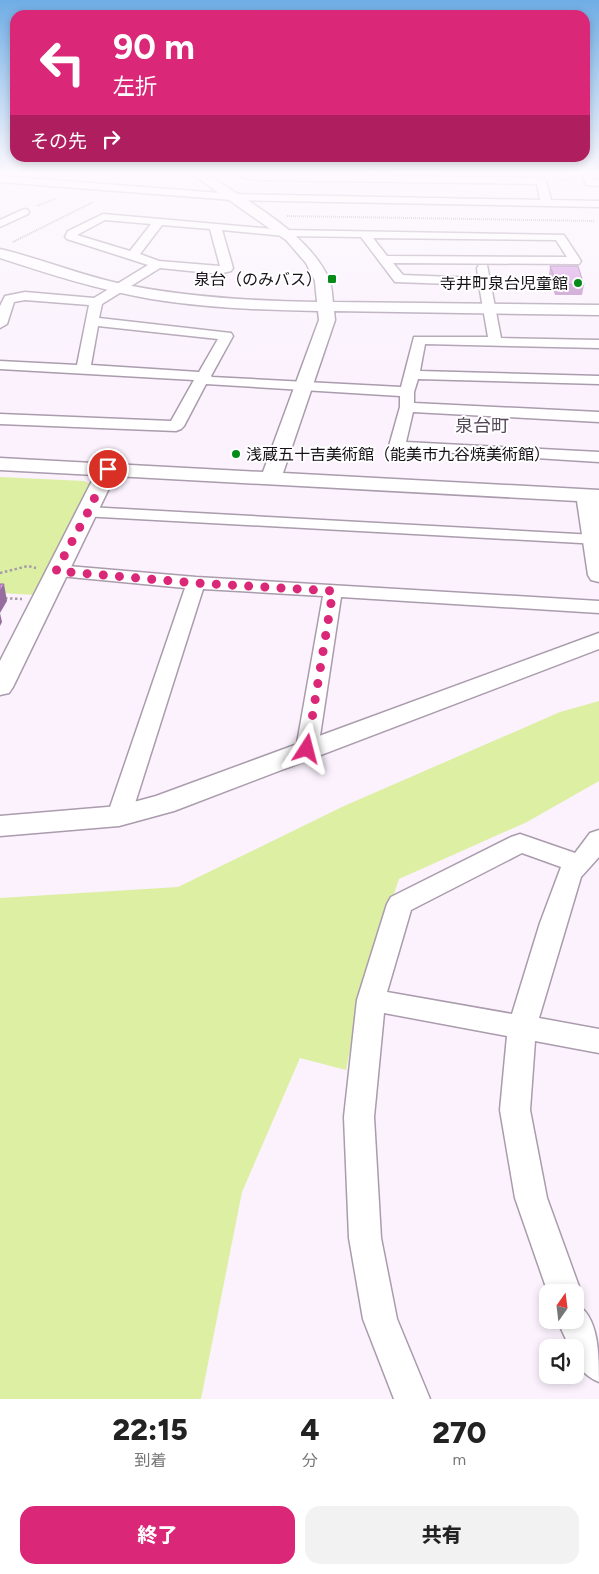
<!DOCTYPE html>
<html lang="ja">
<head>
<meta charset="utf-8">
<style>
  :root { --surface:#fff; --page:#f2f2f2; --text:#222; --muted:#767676; --accent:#db2777 }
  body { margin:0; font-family:Figtree,"Noto Sans JP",sans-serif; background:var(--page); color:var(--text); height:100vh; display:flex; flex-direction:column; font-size:19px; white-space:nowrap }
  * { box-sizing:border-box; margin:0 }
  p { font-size:16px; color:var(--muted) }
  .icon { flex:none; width:28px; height:28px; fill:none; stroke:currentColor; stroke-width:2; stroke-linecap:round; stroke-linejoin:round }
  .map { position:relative; height:1399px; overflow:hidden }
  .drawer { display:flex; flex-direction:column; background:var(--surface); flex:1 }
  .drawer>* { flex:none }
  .hud { position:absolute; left:10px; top:10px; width:580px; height:152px; border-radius:15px; box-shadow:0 2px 8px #0003; background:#db2777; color:#fff; overflow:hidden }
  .needle { width:32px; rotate:14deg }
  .fabs { position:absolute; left:539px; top:1284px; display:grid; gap:10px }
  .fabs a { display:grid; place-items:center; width:45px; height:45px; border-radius:10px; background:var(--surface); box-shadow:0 2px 8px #0003; font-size:25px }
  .pin { position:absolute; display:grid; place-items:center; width:42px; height:42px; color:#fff; margin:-21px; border:2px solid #fff; border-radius:50%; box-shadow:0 1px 5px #0007 }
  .me { position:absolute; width:55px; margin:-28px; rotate:9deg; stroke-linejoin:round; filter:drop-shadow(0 0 4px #0008) }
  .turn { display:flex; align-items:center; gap:18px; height:105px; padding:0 20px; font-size:22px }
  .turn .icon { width:65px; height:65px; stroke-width:2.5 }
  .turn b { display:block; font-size:35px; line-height:42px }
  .then { display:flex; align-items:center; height:48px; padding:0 20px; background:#0003; gap:10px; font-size:19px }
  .eta { display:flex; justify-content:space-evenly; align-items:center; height:85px; text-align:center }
  .eta b { font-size:30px; font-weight:800; line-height:35px }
  .action { display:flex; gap:10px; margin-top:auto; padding:10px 20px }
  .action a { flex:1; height:58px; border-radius:15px; background:var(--accent); color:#fff; font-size:20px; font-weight:800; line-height:58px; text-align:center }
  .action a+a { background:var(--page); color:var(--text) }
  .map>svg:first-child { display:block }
  .green { fill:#dcefa3 }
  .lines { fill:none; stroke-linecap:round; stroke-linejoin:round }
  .minor-casing { stroke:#aa9bad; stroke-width:3 }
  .tertiary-casing { stroke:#aa9bad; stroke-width:3 }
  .path-far1 { stroke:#a59da6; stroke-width:2; stroke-dasharray:1 1; stroke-linecap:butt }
  .path { stroke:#a59da6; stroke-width:2.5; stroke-dasharray:2.5 2.5; stroke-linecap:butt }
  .minor { fill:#fff; fill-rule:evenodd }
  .tertiary { fill:#fff; fill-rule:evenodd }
  .wall { fill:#b986c2 }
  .shaded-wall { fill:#966d9e }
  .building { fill:#d79ce2; stroke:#966d9e }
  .route { stroke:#db2777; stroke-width:9; stroke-dasharray:0 16.2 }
  .poi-dot { fill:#048b18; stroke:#fff; stroke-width:2 }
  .labels { text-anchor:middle; stroke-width:4; stroke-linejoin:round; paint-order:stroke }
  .far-poi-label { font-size:16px; fill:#171118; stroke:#fff; text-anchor:end }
  .far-quarter-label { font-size:18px; fill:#544757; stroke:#fff }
</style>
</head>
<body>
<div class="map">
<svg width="599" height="1399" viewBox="0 0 599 1399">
  <rect width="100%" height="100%" fill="#fbf2fd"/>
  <g class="green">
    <path d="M305 171H429L432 175 305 173Z"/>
    <path d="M0 477 84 481 90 484 35 595 0 593Z"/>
    <path d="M599 701V781L527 822 399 879 363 984 346 1070 300 1058 242 1192 201 1399H0V898L178 887 344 806 560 712Z"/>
  </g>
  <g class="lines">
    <defs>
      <g id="minor">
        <path d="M237 171H248L257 174 541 178 546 181 551 200 599 201V207L233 200 0 182V176L233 194 540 200 537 184 257 180 244 178Z"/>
        <path d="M581 171H591L594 180H599V186L586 185Z"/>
        <path d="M24 209 28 210 29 212 28 214 0 227V220Z"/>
        <path d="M103 214 284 230 564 235 581 261 579 264 393 263 403 275 478 278 477 268 479 265H487L501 338 599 340V348L425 344 420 371 599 376V384L418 379 414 392V403L599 412V422L413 412 406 442 599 452V462L391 449 389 446 400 407V396L206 384 184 426 181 429 176 431 0 424V414L171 421 194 380 0 369V361L77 365 89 305 25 300 14 302 7 324 0 328V306L5 296 25 292 94 298 148 265 67 239 65 237 68 231ZM105 220 151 224 130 251 77 235ZM162 225 210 229 220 266 159 261 140 254ZM222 230 284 236 361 237 395 282 479 285 488 337H414L401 387 212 377 211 376 233 336 231 333 99 318 102 304 160 268 219 274 231 271 233 268ZM373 238 556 240 567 257 387 256ZM98 326 218 339 199 372 91 365Z"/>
        <path d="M88 507 595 535 599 536V544L82 516 79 512 82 508Z"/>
        <path d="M56 565 196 577 599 601V613L341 597 318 749 315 754 307 756 299 754 296 749 323 596 203 589 131 816 127 822 119 824 111 822 107 816 185 588 49 575 47 571 49 567Z"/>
        <path d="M599 830V857L581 877 539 1018 599 1029V1053L535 1041 530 1110 547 1198 581 1292 576 1304C599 1316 599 1355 599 1382 584 1376 575 1365 575 1348H570L557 1320H575V1292L548 1293 515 1198 500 1110 507 1036 384 1013 374 1117 381 1238 397 1319 430 1399H394L363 1319 349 1238 344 1117 357 1000 387 904 391 897 511 837 520 834 575 853 590 833ZM522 853 561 867 540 923 512 1014 387 992 411 910Z"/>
      </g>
      <g id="tertiary">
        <path d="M188 171H202C245 200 307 231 329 279 332 286 332 295 333 302L599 305V315L334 311 335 320 283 473 599 490V582L591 580 588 575 577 501 115 476 13 687 9 693 0 695V661L95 475 0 470V458L263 472 319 320 318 311C262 310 206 308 151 299 99 290 49 274 0 258V249C38 258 75 273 113 282 180 297 249 301 317 302L315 281 306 263 286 240Z"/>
        <path d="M599 633V649L174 811 119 826 0 836V816L119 806 156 796Z"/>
      </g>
    </defs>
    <use href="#minor" class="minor-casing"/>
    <use href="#tertiary" class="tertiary-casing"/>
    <g class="path-far1">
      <path d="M556 179H573"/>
      <path d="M37 206 55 199"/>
      <path d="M287 216 594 221"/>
      <path d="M13 242 93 202"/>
    </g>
    <g class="path">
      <path d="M0 573 28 566 36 568"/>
      <path d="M0 598 22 599"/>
    </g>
    <use href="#minor" class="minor"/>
    <use href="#tertiary" class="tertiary"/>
  </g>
  <path class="wall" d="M550 266 584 285 582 295H555L549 276Z"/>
  <path class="shaded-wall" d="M4 584 7 601 0 613 2 622 0 626V591Z"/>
  <g class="building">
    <path d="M550 266H578L584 285 557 284Z"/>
    <path d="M0 584H4L0 591Z"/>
  </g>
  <linearGradient id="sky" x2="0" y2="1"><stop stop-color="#6fade5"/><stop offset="0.47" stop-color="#fdf9fe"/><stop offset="1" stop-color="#fdf9fe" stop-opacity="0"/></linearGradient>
  <rect width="599" height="367" fill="url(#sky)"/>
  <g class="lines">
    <path class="route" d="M108 469 88 512 56 571 196 583 333 591 307 749"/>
  </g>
  <g class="poi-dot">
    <rect x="327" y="274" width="10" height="10" rx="2.5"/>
    <circle cx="578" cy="283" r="5"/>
    <circle cx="236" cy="454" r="5"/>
  </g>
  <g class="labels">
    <g class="far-poi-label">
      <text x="322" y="285">泉台（のみバス）</text>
      <text x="568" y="289">寺井町泉台児童館</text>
      <text x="246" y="460" text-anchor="start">浅蔵五十吉美術館（能美市九谷焼美術館）</text>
    </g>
    <g class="far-quarter-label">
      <text x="482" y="432">泉台町</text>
    </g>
  </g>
</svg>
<div class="fabs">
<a><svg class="needle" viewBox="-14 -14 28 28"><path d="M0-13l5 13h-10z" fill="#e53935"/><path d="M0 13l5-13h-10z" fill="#767676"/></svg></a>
<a><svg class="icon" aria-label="sound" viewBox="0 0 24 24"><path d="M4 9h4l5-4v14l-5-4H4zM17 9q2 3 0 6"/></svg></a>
</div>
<div class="pin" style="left:108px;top:469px;background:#d93025"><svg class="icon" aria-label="arrive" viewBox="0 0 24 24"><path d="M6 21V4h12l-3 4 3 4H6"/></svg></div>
<svg class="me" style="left:307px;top:749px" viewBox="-20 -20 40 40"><path d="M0-17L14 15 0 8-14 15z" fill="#db2777" stroke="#fff" stroke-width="4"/></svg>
<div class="hud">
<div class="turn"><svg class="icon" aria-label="left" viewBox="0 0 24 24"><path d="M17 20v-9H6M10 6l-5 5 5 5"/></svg><div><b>90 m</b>左折</div></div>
<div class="then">その先<svg class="icon" aria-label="right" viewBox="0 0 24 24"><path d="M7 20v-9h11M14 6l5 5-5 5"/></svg></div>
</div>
</div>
<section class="drawer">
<div class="eta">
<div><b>22:15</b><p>到着</p></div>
<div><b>4</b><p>分</p></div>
<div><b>270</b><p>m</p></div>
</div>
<div class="action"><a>終了</a><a>共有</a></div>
</section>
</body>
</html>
